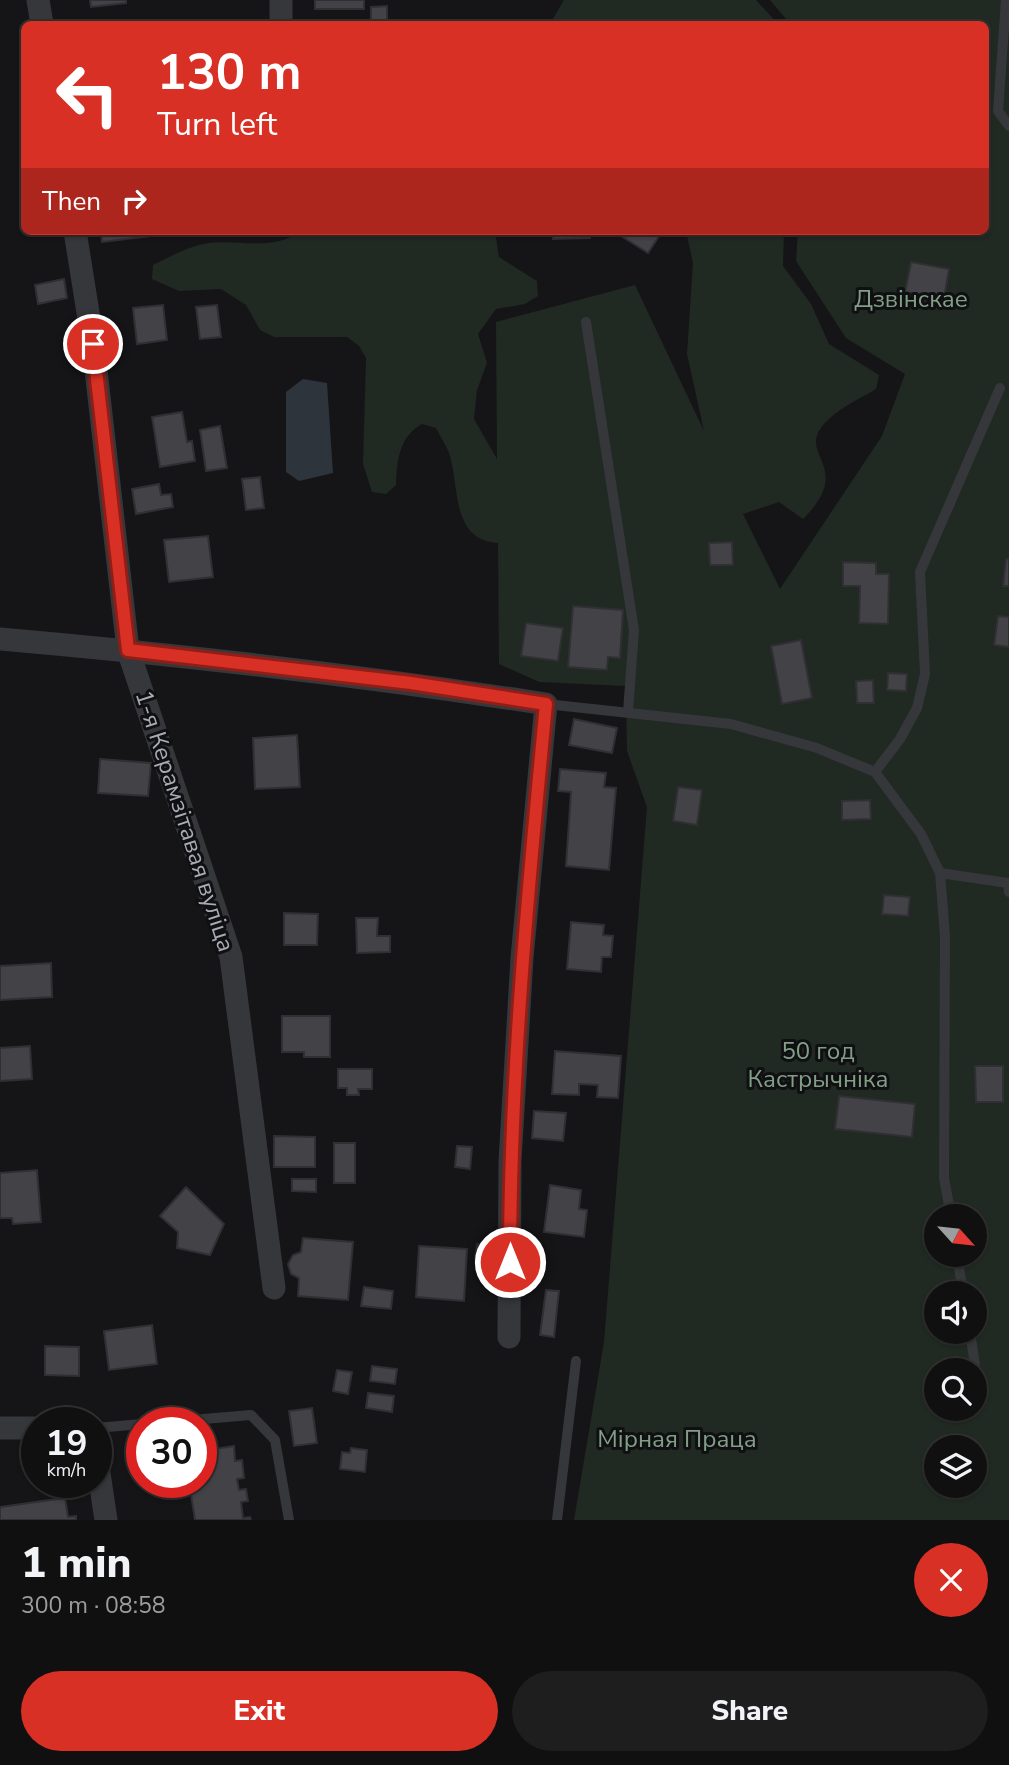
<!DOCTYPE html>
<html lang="en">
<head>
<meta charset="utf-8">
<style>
  :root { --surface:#101011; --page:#1e1e1f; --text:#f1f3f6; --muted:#9c9d9f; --line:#303031; --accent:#d93025 }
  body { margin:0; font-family:"Nunito Sans",sans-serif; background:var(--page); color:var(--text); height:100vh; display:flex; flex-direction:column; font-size:26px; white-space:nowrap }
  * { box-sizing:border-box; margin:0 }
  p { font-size:23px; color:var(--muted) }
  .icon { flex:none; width:38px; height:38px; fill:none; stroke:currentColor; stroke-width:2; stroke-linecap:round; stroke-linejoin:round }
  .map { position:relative; height:1520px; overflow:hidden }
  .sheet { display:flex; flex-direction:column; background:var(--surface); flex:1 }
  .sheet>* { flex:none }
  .top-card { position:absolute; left:21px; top:21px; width:968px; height:214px; border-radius:10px; box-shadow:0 2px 5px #0004,0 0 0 2px var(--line); background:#d93025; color:#fff; overflow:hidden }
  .needle { width:46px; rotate:117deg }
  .controls { position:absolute; left:924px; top:1204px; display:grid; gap:14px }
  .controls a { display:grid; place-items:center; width:63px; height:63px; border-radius:50%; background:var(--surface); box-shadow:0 2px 5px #0004,0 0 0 2px var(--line); font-size:35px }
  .speed { position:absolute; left:21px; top:1407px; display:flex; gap:14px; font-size:35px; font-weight:700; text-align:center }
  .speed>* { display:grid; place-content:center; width:91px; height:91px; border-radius:50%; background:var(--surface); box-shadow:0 2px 5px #0004,0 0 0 2px var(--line); line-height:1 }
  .speed small { font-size:18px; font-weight:400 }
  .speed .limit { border:10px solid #d22; background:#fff; color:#111 }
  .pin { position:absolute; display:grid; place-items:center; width:60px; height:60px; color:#fff; margin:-30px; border:4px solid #fff; border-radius:50%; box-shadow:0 2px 7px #0007 }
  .me { position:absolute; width:77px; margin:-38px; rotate:0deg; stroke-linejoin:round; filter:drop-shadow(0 0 5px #0008) }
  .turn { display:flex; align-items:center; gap:24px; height:147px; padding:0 21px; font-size:32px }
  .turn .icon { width:91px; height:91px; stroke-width:2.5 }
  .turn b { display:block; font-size:49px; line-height:60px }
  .then { display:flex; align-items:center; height:66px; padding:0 21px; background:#0003; gap:14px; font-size:26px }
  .round { display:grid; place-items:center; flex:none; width:74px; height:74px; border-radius:37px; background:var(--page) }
  .overview { display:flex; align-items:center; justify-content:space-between; height:119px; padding:0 21px }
  h1 { font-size:42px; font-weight:800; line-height:52px }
  .cta { display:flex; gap:14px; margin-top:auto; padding:14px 21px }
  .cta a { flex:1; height:80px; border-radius:42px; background:var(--accent); color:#fff; font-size:28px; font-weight:800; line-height:80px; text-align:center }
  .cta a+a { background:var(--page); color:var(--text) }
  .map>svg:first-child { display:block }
  .green { fill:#212923; fill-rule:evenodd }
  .water { fill:#2e343c }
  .building { fill:#424247; stroke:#302f33; stroke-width:2 }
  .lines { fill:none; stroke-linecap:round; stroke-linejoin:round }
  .lane { stroke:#36373b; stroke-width:10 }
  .street { stroke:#36373b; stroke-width:23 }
  .route-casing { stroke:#8d1f18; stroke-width:18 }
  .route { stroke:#d93025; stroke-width:12 }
  .labels { text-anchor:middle; stroke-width:6; stroke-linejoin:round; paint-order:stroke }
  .park-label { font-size:24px; fill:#809f86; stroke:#101012 }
  .street-label { font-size:24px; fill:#a8aab6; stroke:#101012 }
</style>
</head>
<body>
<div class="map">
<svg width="1009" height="1520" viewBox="0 0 1009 1520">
  <rect width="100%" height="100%" fill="#151517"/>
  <g class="green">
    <path d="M564 0H756L778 24H550Z"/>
    <path d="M770 0H1009V1520H574L604 1342 647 807 627 751 626 686 539 682 499 664 498 543C450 540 460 485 449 453 446 445 440 436 436 428L422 424C399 437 397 460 396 485L386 494 372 492 363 464 366 358 359 346 347 337H274L260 330 246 305 221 289 179 291 152 279 153 265C171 256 189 246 209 243 240 239 273 252 300 231H495L499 257 537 281 538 296 525 304 496 309 478 334 487 363 477 390 474 419 497 459 496 322 635 285 704 431 687 354 693 263 686 231H784L783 266 811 304 829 344 879 375 876 389C858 400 830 412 819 431 804 457 852 470 803 519L779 502 743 514 780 589 882 436 905 374 846 338 796 261 798 231H985V24H786V19ZM936 1216H975V1255H936ZM936 1293H975V1332H936ZM936 1370H975V1409H936ZM936 1447H975V1486H936Z"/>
  </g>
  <path class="water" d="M303 379 327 383 333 473 299 481 286 472V392Z"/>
  <g class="building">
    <path d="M90 0H126V3L91 7Z"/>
    <rect x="315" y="0" width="49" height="9"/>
    <path d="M387 6V24H371V7Z"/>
    <path d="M101 231H167V234L102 242Z"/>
    <path d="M552 231H590V238L553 239Z"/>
    <path d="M624 231H658L661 233 648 253 621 236Z"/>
    <path d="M911 262 949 269 944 299 905 292Z"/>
    <path d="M64 279 67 298 38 304 35 285Z"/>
    <path d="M163 305 167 340 137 344 133 308Z"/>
    <path d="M217 305 221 337 200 339 196 307Z"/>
    <path d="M182 412 187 442 192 441 195 461 160 467 152 417Z"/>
    <path d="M220 426 227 468 206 471 200 430Z"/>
    <path d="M260 477 264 508 246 510 242 479Z"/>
    <path d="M159 484 161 495 171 494 173 507 136 514 132 489Z"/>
    <path d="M208 536 213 577 169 582 164 540Z"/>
    <path d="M732 542 733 565H710L709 543Z"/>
    <path d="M1006 559H1009V586H1003Z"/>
    <path d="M843 562 876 563V574H889L888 624 859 623 860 586H843Z"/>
    <path d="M573 606 623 610 620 658 608 657 607 670 568 667Z"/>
    <path d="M998 616 1009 617V647L994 645Z"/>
    <path d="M526 623 563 628 558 661 521 656Z"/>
    <path d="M801 640 812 698 782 704 771 646Z"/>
    <path d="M888 673 907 674 906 691 887 690Z"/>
    <path d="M873 680 874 703H857L856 681Z"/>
    <path d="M574 719 617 728 612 753 569 745Z"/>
    <path d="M297 735 300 787 255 789 253 738Z"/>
    <path d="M100 759 151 763 148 796 98 793Z"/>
    <path d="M560 769 606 773 604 787 616 788 609 870 566 866 571 792 558 791Z"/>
    <path d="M678 787 702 790 697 825 673 821Z"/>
    <path d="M870 800 871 819 842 820V801Z"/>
    <path d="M884 895 910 897 908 916 882 914Z"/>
    <path d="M284 913 318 914 317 945H284Z"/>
    <path d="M356 918H378L377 936H390V952L357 953Z"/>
    <path d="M571 922 604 925 603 935 613 936 611 957H602L601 972 567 969Z"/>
    <path d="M51 963 52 997 0 1000V966Z"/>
    <path d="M282 1016H330V1057H304V1052H282Z"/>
    <path d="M30 1046 32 1079 0 1081V1048Z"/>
    <path d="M555 1051 621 1056 618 1098 597 1097 598 1085 579 1084V1095L552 1094Z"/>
    <path d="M975 1066H1003V1102H976Z"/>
    <path d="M338 1069H372V1089H358L359 1095H347V1088H338Z"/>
    <path d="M839 1096 915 1104 912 1137 835 1129Z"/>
    <path d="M534 1111 566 1113 563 1141 532 1138Z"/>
    <path d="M274 1136 315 1137V1167H274Z"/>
    <rect x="334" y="1143" width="21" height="40"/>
    <path d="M457 1146 472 1147 470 1169 455 1167Z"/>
    <path d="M37 1170 41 1222 13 1224 12 1218H0V1173Z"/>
    <path d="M292 1179H316V1192L292 1191Z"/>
    <path d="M550 1185 581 1190 579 1209 587 1210 584 1237 544 1232Z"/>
    <path d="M186 1187 224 1224 210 1255 177 1248 178 1232 160 1216Z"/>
    <path d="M303 1238 353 1242 348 1300 298 1296 299 1278 291 1274 288 1264 293 1255 301 1252Z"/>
    <path d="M477 1244 499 1246 498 1261 475 1259Z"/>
    <path d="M419 1246 467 1249 464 1301 416 1297Z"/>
    <path d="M364 1287 393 1291 391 1309 361 1306Z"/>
    <path d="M546 1290 559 1291 554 1337 540 1335Z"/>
    <path d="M152 1325 157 1364 109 1370 104 1331Z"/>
    <path d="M45 1346 79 1347V1376L45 1375Z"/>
    <path d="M372 1366 397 1369 395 1384 370 1381Z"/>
    <path d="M337 1370 352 1372 348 1394 333 1391Z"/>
    <path d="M368 1393 394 1396 392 1412 366 1408Z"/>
    <path d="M312 1408 317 1443 294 1446 289 1411Z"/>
    <path d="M234 1446 235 1461 242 1460 244 1478 237 1479 239 1490 246 1489 248 1501 241 1502 243 1518 250 1517 251 1520H195L189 1482H201V1461L210 1460 209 1450Z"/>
    <path d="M351 1448 367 1450 365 1472 340 1469 342 1452 350 1453Z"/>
    <path d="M65 1498 68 1517 76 1516V1520H0V1507Z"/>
  </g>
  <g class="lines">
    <g class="lane">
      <path d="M1006 0 998 111 1009 126"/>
      <path d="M586 322 634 630 628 712"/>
      <path d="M546 704 731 724 817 748 875 772 921 834 940 873 945 936 944 1178 951 1216"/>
      <path d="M875 772 900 739 917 708 925 674 920 572 1000 388"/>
      <path d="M940 873 1008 883 1009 892"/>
      <path d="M957 1255 963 1293"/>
      <path d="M970 1332 975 1365"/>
      <path d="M156 1423 251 1415 275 1440 289 1520"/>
      <path d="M96 1428 142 1424"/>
      <path d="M557 1520 576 1361"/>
    </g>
    <g class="street">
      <path d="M38 0 42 24"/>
      <path d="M281 24V0"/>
      <path d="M75 231 93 344 128 650 231 957 274 1288"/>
      <path d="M0 639C183 655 365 676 546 704L522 958 510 1161 509 1337"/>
      <path d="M0 1428H37"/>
      <path d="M96 1453 106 1520"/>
    </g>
  </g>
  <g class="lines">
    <defs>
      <path id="route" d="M93 344 128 650 411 683 546 704C528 890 510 1075 510 1262"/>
    </defs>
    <use href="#route" class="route-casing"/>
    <use href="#route" class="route"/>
  </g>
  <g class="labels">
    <g class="park-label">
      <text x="911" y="307">Дзвінскае</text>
      <text x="818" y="1059">50 год<tspan x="818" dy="28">Кастрычніка</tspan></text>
      <text x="677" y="1447">Мірная Праца</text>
    </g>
    <g class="street-label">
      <text transform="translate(185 821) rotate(72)" y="8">1-я Керамзітавая вуліца</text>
    </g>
  </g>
</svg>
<div class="controls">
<a><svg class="needle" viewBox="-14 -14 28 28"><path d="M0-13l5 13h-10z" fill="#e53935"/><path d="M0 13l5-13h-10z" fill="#9c9d9f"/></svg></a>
<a><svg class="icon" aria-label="sound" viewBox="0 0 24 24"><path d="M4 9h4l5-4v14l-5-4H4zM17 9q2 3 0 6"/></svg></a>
<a><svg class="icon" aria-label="search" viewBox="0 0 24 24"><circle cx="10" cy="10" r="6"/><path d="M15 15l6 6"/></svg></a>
<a><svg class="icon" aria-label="layers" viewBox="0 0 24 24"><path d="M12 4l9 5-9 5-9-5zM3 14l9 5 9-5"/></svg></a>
</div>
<div class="speed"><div>19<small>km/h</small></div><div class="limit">30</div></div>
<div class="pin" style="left:93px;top:344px;background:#d93025"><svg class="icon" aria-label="arrive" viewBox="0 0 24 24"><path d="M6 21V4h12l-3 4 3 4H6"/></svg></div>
<svg class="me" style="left:510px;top:1262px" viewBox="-20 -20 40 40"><circle r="17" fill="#d93025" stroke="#fff" stroke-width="3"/><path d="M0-11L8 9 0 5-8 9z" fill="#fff"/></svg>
<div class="top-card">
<div class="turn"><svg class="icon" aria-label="left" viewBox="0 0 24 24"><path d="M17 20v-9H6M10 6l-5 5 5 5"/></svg><div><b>130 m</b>Turn left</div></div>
<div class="then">Then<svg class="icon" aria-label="right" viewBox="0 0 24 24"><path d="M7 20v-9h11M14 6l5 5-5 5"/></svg></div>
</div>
</div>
<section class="sheet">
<div class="overview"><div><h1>1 min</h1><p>300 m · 08:58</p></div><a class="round" style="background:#d93025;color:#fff"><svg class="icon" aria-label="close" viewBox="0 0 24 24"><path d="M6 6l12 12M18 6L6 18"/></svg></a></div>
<div class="cta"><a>Exit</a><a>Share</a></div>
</section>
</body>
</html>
